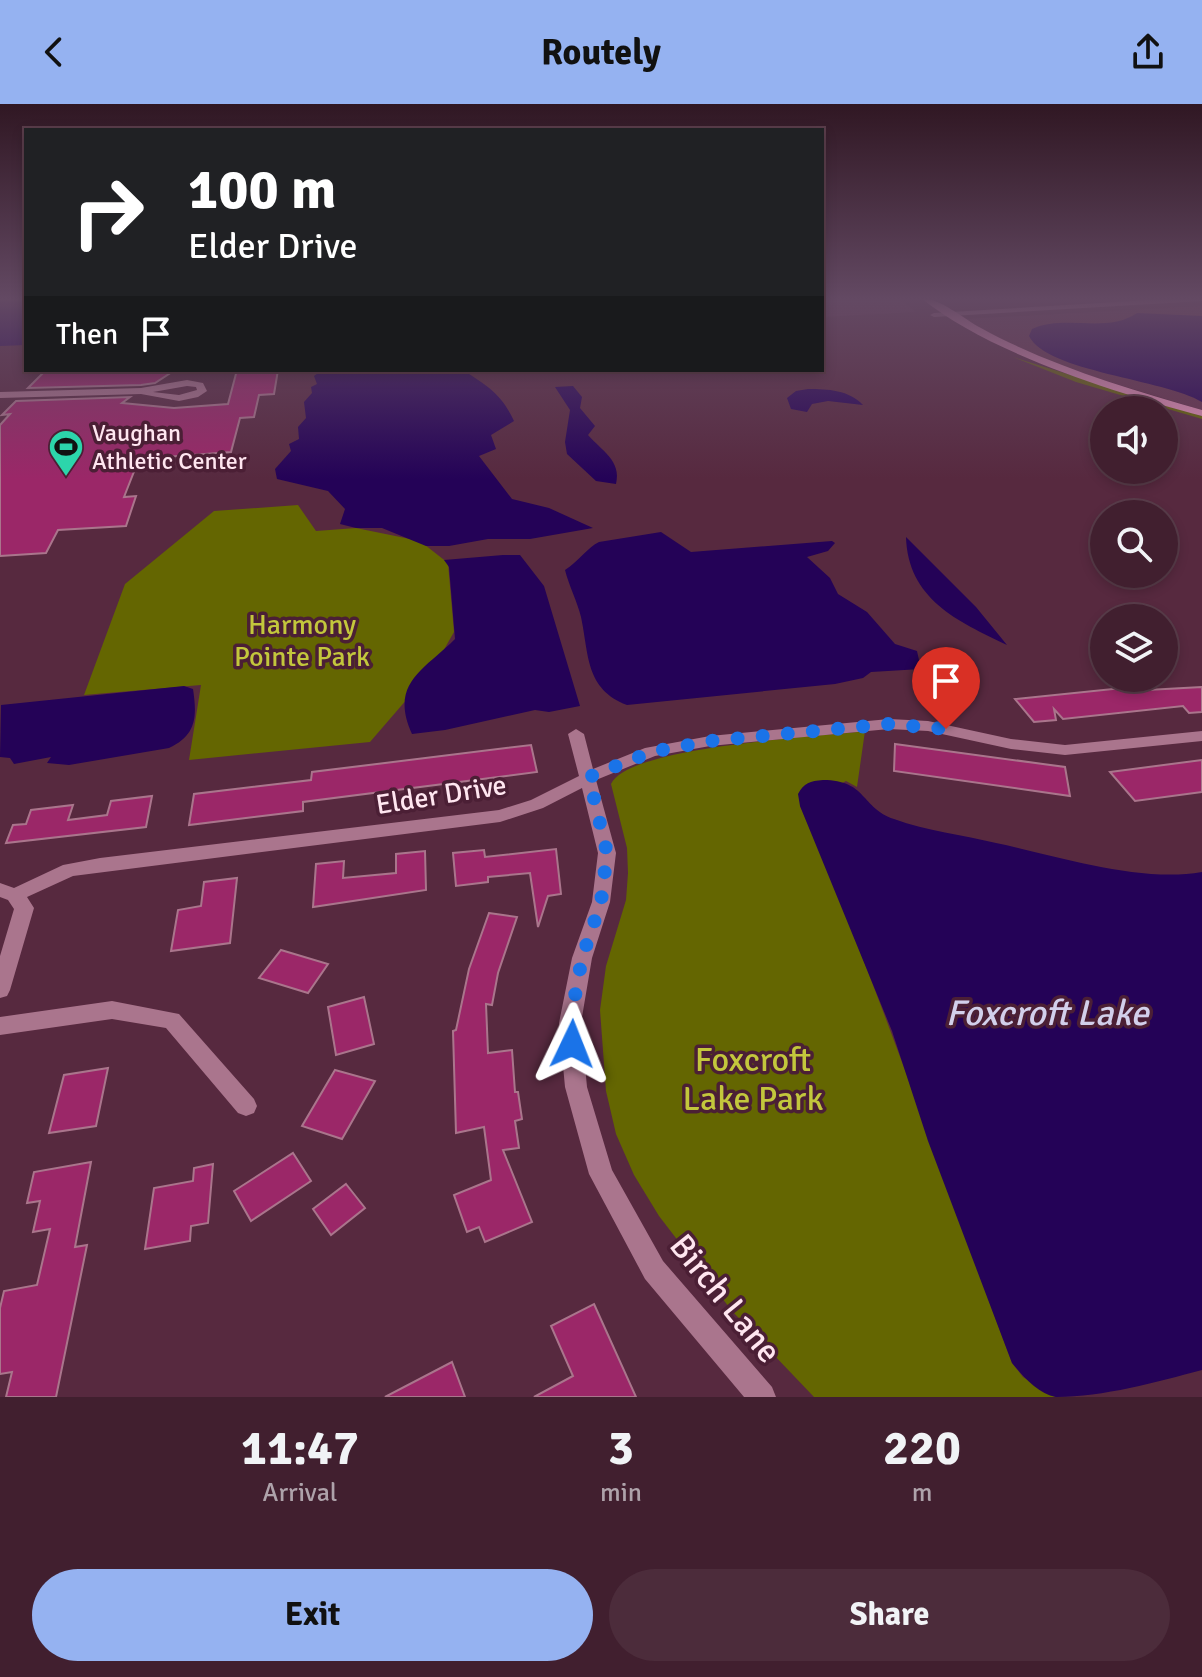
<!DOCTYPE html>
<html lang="en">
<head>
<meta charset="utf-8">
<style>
  :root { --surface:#411f2f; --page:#4c2c3b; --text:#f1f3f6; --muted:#aea2aa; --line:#5a3d4b; --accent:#95b2f1 }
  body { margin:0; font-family:Signika,sans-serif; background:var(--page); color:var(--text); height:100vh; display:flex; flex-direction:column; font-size:30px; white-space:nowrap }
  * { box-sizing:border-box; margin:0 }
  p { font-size:26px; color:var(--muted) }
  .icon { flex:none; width:44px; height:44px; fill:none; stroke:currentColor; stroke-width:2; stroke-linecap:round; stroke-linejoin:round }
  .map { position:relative; height:1293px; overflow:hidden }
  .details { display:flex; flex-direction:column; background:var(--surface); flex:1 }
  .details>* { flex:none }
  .hud { position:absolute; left:24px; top:24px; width:800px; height:244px; border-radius:0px; box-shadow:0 4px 12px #0003,0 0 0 2px var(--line); background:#202124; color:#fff; overflow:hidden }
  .buttons { position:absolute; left:1090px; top:292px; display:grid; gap:16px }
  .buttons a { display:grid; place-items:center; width:88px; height:88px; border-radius:50%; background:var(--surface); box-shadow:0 4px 12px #0003,0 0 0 2px var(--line); font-size:40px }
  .pin { position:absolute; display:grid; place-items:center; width:68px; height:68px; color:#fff; margin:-82px -34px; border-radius:50% 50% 50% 0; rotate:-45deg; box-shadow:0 0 8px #0007 }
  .pin .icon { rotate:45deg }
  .me { position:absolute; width:88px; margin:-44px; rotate:2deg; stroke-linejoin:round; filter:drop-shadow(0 0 6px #0008) }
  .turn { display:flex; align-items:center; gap:28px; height:168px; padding:0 32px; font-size:36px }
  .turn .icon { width:104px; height:104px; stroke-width:2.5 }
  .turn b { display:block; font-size:56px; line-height:68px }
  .then { display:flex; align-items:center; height:76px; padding:0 32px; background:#0003; gap:16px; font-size:30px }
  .eta { display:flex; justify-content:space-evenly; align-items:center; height:136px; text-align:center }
  .eta b { font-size:48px; font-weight:800; line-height:56px }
  .cta { display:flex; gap:16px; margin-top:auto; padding:16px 32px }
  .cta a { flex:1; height:92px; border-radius:48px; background:var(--accent); color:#111; font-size:32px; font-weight:800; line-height:92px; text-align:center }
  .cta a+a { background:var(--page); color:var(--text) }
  header { display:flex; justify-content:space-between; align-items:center; height:104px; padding:0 32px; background:var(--accent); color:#111; font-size:36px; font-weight:800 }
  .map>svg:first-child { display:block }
  .built { fill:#66334d }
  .green { fill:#646601 }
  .water { fill:#240257 }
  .building { fill:#9b2768; stroke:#aa758c; stroke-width:2 }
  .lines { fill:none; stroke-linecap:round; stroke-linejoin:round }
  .street { fill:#aa758d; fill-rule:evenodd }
  .secondary { fill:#e894bb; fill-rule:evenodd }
  .route { stroke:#1a73e8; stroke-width:14; stroke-dasharray:0 25.2 }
  .labels { text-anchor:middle; stroke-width:7; stroke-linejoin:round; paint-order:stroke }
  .far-poi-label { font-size:24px; fill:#ffe6f0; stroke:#4b1f35; text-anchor:start }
  .park-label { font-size:28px; fill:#c3c73c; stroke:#4b1f35 }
  .street-label { font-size:28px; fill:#ffe6f0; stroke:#4b1f35 }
  .near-park-label { font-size:34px; fill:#c3c73c; stroke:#4b1f35 }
  .near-street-label { font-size:34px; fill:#ffe6f0; stroke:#4b1f35 }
  .near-water-label { font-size:36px; font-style:italic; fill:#d2cfeb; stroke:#4b1f35 }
</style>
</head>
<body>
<header><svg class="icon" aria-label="back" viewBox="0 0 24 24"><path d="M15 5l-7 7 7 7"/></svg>Routely<svg class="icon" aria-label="share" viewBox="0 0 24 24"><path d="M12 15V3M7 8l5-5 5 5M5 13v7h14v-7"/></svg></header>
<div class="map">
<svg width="1202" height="1293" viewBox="0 0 1202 1293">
  <rect width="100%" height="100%" fill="#57293f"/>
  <g class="built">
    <path d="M822 194H897L916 208 822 213Z"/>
    <path d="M1202 202V306L1067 265 1025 248 964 215Z"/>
  </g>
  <g class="green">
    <path d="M1013 253 1202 312V315L1076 278Z"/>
    <path d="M298 401 316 427 356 424 420 437 448 459 454 528 433 565 370 638 189 656 201 581 84 591 125 480 214 407Z"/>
    <path d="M865 627 857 683 846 677 800 702C880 884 942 1073 1012 1259L1023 1273 1055 1293H814L732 1207 659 1112 634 1071 616 1030 606 987 600 906 606 862 626 796 628 769 627 744 611 680C628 642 819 633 865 627Z"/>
  </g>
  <g class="water">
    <path d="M0 194H26V241L0 242Z"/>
    <path d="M1137 209 1202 212V298C1164 275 1047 268 1029 232L1032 225C1065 210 1107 230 1137 209Z"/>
    <path d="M322 266H463C487 282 501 289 514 317L491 331 496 345 479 352 512 395 549 404 593 424 530 435H488L449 442H426L382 424H356L340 420 345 405 328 387 277 375 275 365 291 347 289 340 299 335 298 323 306 314 304 298 312 289 311 283 317 280 314 272Z"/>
    <path d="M573 282 582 293 580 304 595 322 588 331C601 346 622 357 616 380L596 377 567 350 565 338 570 306 555 283Z"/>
    <path d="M808 285C828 285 849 286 863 301L828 297 812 300 807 308 791 305 787 294 796 287Z"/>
    <path d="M661 428 691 448 832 437 835 439 828 447 807 453 830 474 838 490 867 508 895 540 917 547 921 565 871 568 863 574 835 580 627 601C585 585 589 550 581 513 577 497 569 482 565 466 579 457 588 443 599 438Z"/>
    <path d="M906 433 976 503 1007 541C957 517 908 495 906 433Z"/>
    <path d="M503 451H520L544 482 580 602 549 608 535 606 445 626 412 630C389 579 424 566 455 535L449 463 444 456Z"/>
    <path d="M184 582 193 585C197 612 197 631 169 644L69 661 47 659 51 653 14 660 10 654 0 653 1 601Z"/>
    <path d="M823 676C867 676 861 704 894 715 927 727 963 731 996 739 1058 752 1139 779 1202 768V1266C1157 1278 1103 1293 1056 1293 1038 1290 1023 1272 1012 1259L928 1037 892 927 800 702 798 690C804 679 810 677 823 676Z"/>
  </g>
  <g class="building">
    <path d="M81 266H175L155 279 141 281 28 284 43 269Z"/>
    <path d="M237 266H278L274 290 259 291 254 313 240 314 231 348 139 355 124 393 136 392 126 422 58 426 46 449 0 452V321L10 310 2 311 16 297 130 293 122 299 174 304 228 300Z"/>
    <path d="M1142 582 1147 586 1202 583V608L1189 609 1183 602 1063 615 1054 605 1056 616 1034 618 1015 595Z"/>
    <path d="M895 640 1065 663 1070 692 894 667Z"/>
    <path d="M531 641 537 668 303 698V707L189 721 194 690 311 676 312 668Z"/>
    <path d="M1202 656V688L1135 697 1110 668Z"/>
    <path d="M152 692 146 723 6 739 13 721 26 720 31 706 73 701 68 716 107 711 111 697Z"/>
    <path d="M556 745 561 790 548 792 538 823 530 769 488 773V778L456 782 453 749 484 746 485 753Z"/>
    <path d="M425 747 426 786 313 803 316 760 344 757 343 774 396 769V750Z"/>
    <path d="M237 774 230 839 171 847 178 806 201 802 204 778Z"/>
    <path d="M489 809 517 813 498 869 492 901 486 900 488 949 512 946 515 988H518L522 1015 515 1017 519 1044 503 1046 532 1118 485 1138 479 1123 467 1128 454 1091 491 1076 484 1023 456 1029 453 927 456 926 469 865Z"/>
    <path d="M281 846 328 860 308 889 259 874Z"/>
    <path d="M364 893 374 940 336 951 328 903Z"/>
    <path d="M108 964 96 1022 49 1029 64 971Z"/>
    <path d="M335 966 375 977 342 1035 302 1022Z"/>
    <path d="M293 1049 311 1077 251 1117 234 1087Z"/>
    <path d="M91 1058 75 1143 87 1141 56 1293H6L12 1268 0 1270V1204L4 1187 37 1181 50 1125 33 1128 40 1097 27 1099 34 1068Z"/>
    <path d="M213 1060 208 1119 191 1122 190 1137 145 1145 154 1084 193 1077 194 1064Z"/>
    <path d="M346 1080 365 1104 331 1131 313 1105Z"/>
    <path d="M594 1200 636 1293H534L573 1272 551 1222Z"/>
    <path d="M452 1258 465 1293H385Z"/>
  </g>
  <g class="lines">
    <g class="street">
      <path d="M1183 194H1202V197L934 213 930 211 934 209Z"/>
      <path d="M187 276 203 279 207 287 198 293 179 297 141 290 0 294V288L141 284ZM187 282 196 283 197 286 179 291 153 288Z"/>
      <path d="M889 615 928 617 1011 635 1065 641 1202 627V637L1065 651 1011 645 928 627 889 625 710 642 655 652 596 676 616 749 610 798 592 854 581 919 587 983 612 1066 663 1157 772 1283 776 1293H744L645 1175 589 1070 565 983 559 919 572 854 592 798 598 749 582 684 543 704 500 718 73 772 27 793 34 804 10 886 7 892 0 894V852L14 805 8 796 0 793V779L14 784 63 761 100 754 499 706 531 696 579 672 568 630 576 625 584 630 593 665 645 644 710 632Z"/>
      <path d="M112 897 179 910 254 995 257 1002 254 1009 246 1012 238 1009 166 924 112 915 0 931V913Z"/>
    </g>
    <path class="secondary" d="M921 194C940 194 964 215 981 224 1050 262 1127 284 1202 306V312C1116 289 990 250 921 194Z"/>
  </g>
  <linearGradient id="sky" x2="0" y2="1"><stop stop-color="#301723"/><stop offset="0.52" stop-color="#634963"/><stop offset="1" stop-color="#634963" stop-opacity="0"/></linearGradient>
  <rect width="1202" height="375" fill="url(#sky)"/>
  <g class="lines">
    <path class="route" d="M572 940 570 919 582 854 601 798 607 749 589 673 651 648 710 637 889 620 946 625"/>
  </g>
  <defs>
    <symbol id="stadium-pin" viewBox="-11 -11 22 30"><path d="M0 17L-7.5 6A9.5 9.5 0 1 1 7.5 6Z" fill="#2cd5ab" stroke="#4b1f35"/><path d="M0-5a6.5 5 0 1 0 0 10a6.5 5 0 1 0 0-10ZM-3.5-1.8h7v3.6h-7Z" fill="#111"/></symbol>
  </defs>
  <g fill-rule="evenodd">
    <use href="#stadium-pin" x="46" y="323" width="40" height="54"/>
  </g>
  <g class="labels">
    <g class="far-poi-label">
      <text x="92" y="337">Vaughan<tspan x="92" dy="28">Athletic Center</tspan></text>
    </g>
    <g class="park-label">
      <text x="302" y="530">Harmony<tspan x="302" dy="32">Pointe Park</tspan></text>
    </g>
    <g class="street-label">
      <text transform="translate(441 690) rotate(-9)" y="10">Elder Drive</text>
    </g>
    <g class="near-park-label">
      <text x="753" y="967">Foxcroft<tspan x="753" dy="39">Lake Park</tspan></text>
    </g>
    <g class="near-street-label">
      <text transform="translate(726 1194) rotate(51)" y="12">Birch Lane</text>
    </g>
    <g class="near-water-label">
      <text x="1047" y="921">Foxcroft Lake</text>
    </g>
  </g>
</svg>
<div class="buttons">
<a><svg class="icon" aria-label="sound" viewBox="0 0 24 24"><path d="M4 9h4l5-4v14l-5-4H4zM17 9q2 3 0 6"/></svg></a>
<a><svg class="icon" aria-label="search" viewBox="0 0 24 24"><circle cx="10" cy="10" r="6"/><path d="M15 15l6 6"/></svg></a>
<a><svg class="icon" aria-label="layers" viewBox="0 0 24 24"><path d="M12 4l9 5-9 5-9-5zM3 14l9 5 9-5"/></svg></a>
</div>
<div class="pin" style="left:946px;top:625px;background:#d93025"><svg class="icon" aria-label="arrive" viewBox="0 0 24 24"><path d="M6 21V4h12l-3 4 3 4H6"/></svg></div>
<svg class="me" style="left:572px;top:940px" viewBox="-20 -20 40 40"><path d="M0-17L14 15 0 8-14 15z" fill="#1a73e8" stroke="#fff" stroke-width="4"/></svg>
<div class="hud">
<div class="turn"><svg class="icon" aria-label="right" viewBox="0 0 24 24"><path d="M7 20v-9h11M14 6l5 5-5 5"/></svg><div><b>100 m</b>Elder Drive</div></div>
<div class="then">Then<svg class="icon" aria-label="arrive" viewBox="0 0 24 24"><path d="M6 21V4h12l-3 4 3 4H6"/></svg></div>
</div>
</div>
<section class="details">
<div class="eta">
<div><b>11:47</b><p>Arrival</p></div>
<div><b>3</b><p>min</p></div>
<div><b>220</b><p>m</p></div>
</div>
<div class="cta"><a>Exit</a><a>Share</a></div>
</section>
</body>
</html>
